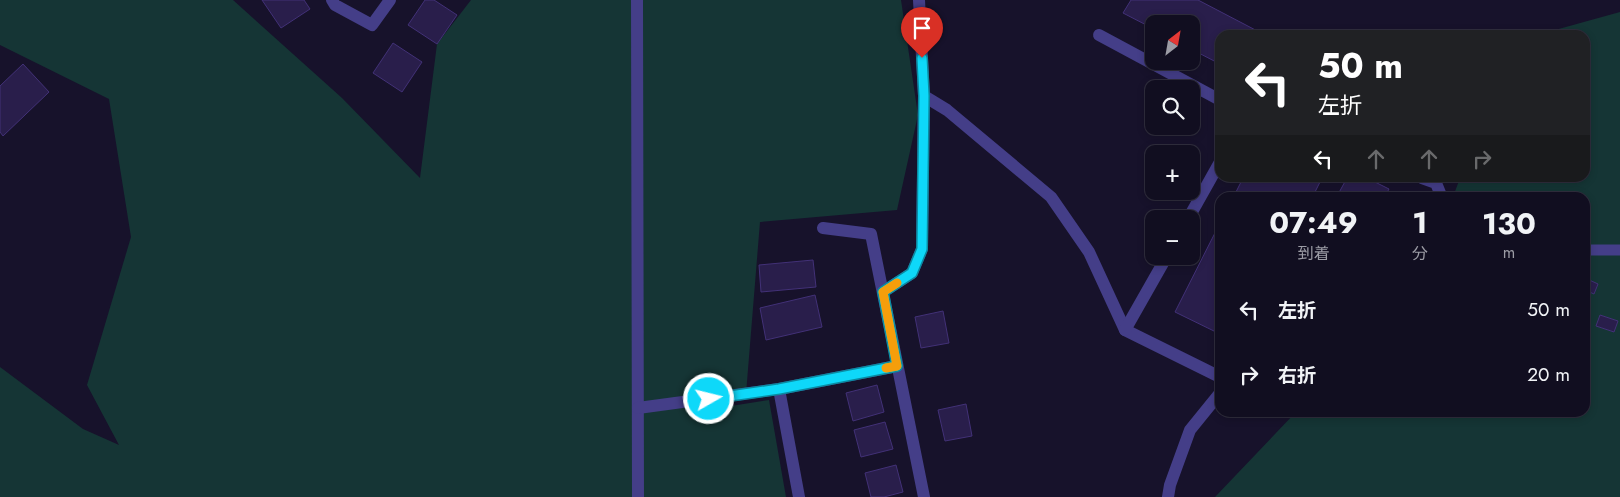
<!DOCTYPE html>
<html lang="ja">
<head>
<meta charset="utf-8">
<style>
  :root { --surface:#110e20; --page:#1e1c2d; --text:#f1f3f6; --muted:#9c9ca5; --line:#302e3e }
  body { margin:0; font-family:Jost,"Noto Sans JP",sans-serif; background:var(--page); color:var(--text); height:100vh; display:flex; flex-direction:column; font-size:19px; white-space:nowrap }
  * { box-sizing:border-box; margin:0 }
  p { font-size:16px; color:var(--muted) }
  .icon { flex:none; width:28px; height:28px; fill:none; stroke:currentColor; stroke-width:2; stroke-linecap:round; stroke-linejoin:round }
  .map { position:relative; flex:1; overflow:hidden }
  .side { position:absolute; left:1215px; top:192px; width:375px; height:225px; display:flex; flex-direction:column; background:var(--surface); border-radius:15px; box-shadow:0 2px 8px #0003,0 0 0 1px var(--line) }
  .side>* { flex:none }
  .banner { position:absolute; left:1215px; top:30px; width:375px; height:152px; border-radius:15px; box-shadow:0 2px 8px #0003,0 0 0 1px var(--line); background:#202124; color:#fff; overflow:hidden }
  .needle { width:32px; rotate:31deg }
  .controls { position:absolute; left:1145px; top:15px; display:grid; gap:10px }
  .controls a { display:grid; place-items:center; width:55px; height:55px; border-radius:10px; background:var(--surface); box-shadow:0 2px 8px #0003,0 0 0 1px var(--line); font-size:25px }
  .pin { position:absolute; display:grid; place-items:center; width:42px; height:42px; color:#fff; margin:-51px -21px; border-radius:50% 50% 50% 0; rotate:-45deg; box-shadow:0 0 5px #0007 }
  .pin .icon { rotate:45deg }
  .me { position:absolute; width:55px; margin:-28px; rotate:82deg; stroke-linejoin:round; filter:drop-shadow(0 0 4px #0008) }
  .turn { display:flex; align-items:center; gap:18px; height:105px; padding:0 20px; font-size:22px }
  .turn .icon { width:65px; height:65px; stroke-width:2.5 }
  .turn b { display:block; font-size:35px; line-height:42px }
  .lanes { display:flex; align-items:center; height:48px; padding:0 20px; background:#0003; justify-content:center; gap:25px; direction:ltr }
  .lanes .off { opacity:.35 }
  .eta { display:flex; justify-content:space-evenly; align-items:center; height:85px; text-align:center }
  .eta b { font-size:30px; font-weight:700; line-height:35px }
  ul { padding:0; list-style:none }
  li { display:flex; align-items:center; gap:15px; height:65px; padding:0 20px }
  li div { flex:1 }
  li b { display:block; font-size:19px }
  li em { font-style:normal }
  .map>svg:first-child { display:block }
  .green { fill:#153535 }
  .building { fill:#291e4b; stroke:#423177 }
  .lines { fill:none; stroke-linecap:round; stroke-linejoin:round }
  .lane { stroke:#443e88; stroke-width:11 }
  .street { stroke:#443e88; stroke-width:12 }
  .route-casing { stroke:#098ca2; stroke-width:12 }
  .route { stroke:#0ed8f9; stroke-width:9 }
  .slow { stroke:#f59e0b; stroke-width:9 }
</style>
</head>
<body>
<div class="map">
<svg width="1620" height="497" viewBox="0 0 1620 497">
  <rect width="100%" height="100%" fill="#17122b"/>
  <g class="green">
    <path d="M0 0H233L342 98 420 178 437 44 471 0H901L918 115 897 210 760 222 746 394 687 413 769 400 786 497H0V367L83 429 119 445 87 385 131 237 109 99 0 45Z"/>
    <path d="M1620 12V497H1215L1295 413 1585 412V198L1453 197 1460 178H1585V35H1537Z"/>
  </g>
  <g class="building">
    <path d="M262 0H304L310 9 281 28Z"/>
    <path d="M425 0H434L457 15 437 44 408 25Z"/>
    <path d="M1131 0H1198L1265 35H1220V64L1191 49V24H1154V29L1123 13Z"/>
    <path d="M393 43 422 62 402 92 373 73Z"/>
    <path d="M23 64 49 92 3 136 0 132V86Z"/>
    <path d="M1243 178H1322L1312 198H1233Z"/>
    <path d="M1347 178H1367L1389 189 1384 198H1336Z"/>
    <path d="M1220 223V325L1218 333 1175 312Z"/>
    <path d="M813 260 816 287 761 292 759 265Z"/>
    <path d="M1585 278 1598 284 1594 294 1585 290Z"/>
    <path d="M815 295 822 327 766 340 760 308Z"/>
    <path d="M1585 307 1590 309 1585 323Z"/>
    <path d="M943 311 949 343 921 348 915 317Z"/>
    <path d="M1600 315 1618 321 1614 332 1596 326Z"/>
    <path d="M877 385 884 412 853 421 846 393Z"/>
    <path d="M966 404 972 436 945 441 938 410Z"/>
    <path d="M885 422 893 449 861 457 854 430Z"/>
    <path d="M896 465 903 492 884 497H871L865 473Z"/>
  </g>
  <g class="lines">
    <path class="lane" d="M1585 250H1620"/>
    <g class="street">
      <path d="M332 0 335 5 372 25 390 0"/>
      <path d="M637 0 638 497"/>
      <path d="M919 0 924 96 947 110 1051 197 1089 252 1125 330 1220 377"/>
      <path d="M1099 35 1220 100"/>
      <path d="M1422 178 1436 183 1442 198"/>
      <path d="M1188 219 1220 162"/>
      <path d="M823 228 871 234 924 497"/>
      <path d="M883 292 912 273 922 249 924 96"/>
      <path d="M1125 330 1167 256"/>
      <path d="M779 389 897 366"/>
      <path d="M638 408 779 389 799 497"/>
      <path d="M1168 497 1170 485 1190 430 1220 393"/>
    </g>
  </g>
  <g class="lines">
    <defs>
      <path id="route" d="M709 399 779 389 897 366 883 292 912 273 922 249 924 96 922 58"/>
    </defs>
    <use href="#route" class="route-casing"/>
    <use href="#route" class="route"/>
    <path class="slow" d="M886 368 897 366 883 292 897 283"/>
  </g>
</svg>
<div class="controls">
<a><svg class="needle" viewBox="-14 -14 28 28"><path d="M0-13l5 13h-10z" fill="#e53935"/><path d="M0 13l5-13h-10z" fill="#9c9ca5"/></svg></a>
<a><svg class="icon" aria-label="search" viewBox="0 0 24 24"><circle cx="10" cy="10" r="6"/><path d="M15 15l6 6"/></svg></a>
<a>+</a>
<a>−</a>
</div>
<div class="pin" style="left:922px;top:58px;background:#d93025"><svg class="icon" aria-label="arrive" viewBox="0 0 24 24"><path d="M6 21V4h12l-3 4 3 4H6"/></svg></div>
<svg class="me" style="left:709px;top:399px" viewBox="-20 -20 40 40"><circle r="17" fill="#0ed8f9" stroke="#fff" stroke-width="3"/><path d="M0-11L8 9 0 5-8 9z" fill="#fff"/></svg>
<div class="banner">
<div class="turn"><svg class="icon" aria-label="left" viewBox="0 0 24 24"><path d="M17 20v-9H6M10 6l-5 5 5 5"/></svg><div><b>50 m</b>左折</div></div>
<div class="lanes"><svg class="icon" aria-label="left" viewBox="0 0 24 24"><path d="M17 20v-9H6M10 6l-5 5 5 5"/></svg><svg class="icon off" aria-label="ahead" viewBox="0 0 24 24"><path d="M12 20V5M6 11l6-6 6 6"/></svg><svg class="icon off" aria-label="ahead" viewBox="0 0 24 24"><path d="M12 20V5M6 11l6-6 6 6"/></svg><svg class="icon off" aria-label="right" viewBox="0 0 24 24"><path d="M7 20v-9h11M14 6l5 5-5 5"/></svg></div>
</div>
<section class="side">
<div class="eta">
<div><b>07:49</b><p>到着</p></div>
<div><b>1</b><p>分</p></div>
<div><b>130</b><p>m</p></div>
</div>
<ul>
<li><svg class="icon" aria-label="left" viewBox="0 0 24 24"><path d="M17 20v-9H6M10 6l-5 5 5 5"/></svg><div><b>左折</b></div><em>50 m</em></li>
<li><svg class="icon" aria-label="right" viewBox="0 0 24 24"><path d="M7 20v-9h11M14 6l5 5-5 5"/></svg><div><b>右折</b></div><em>20 m</em></li>
</ul>
</section>
</div>
</body>
</html>
